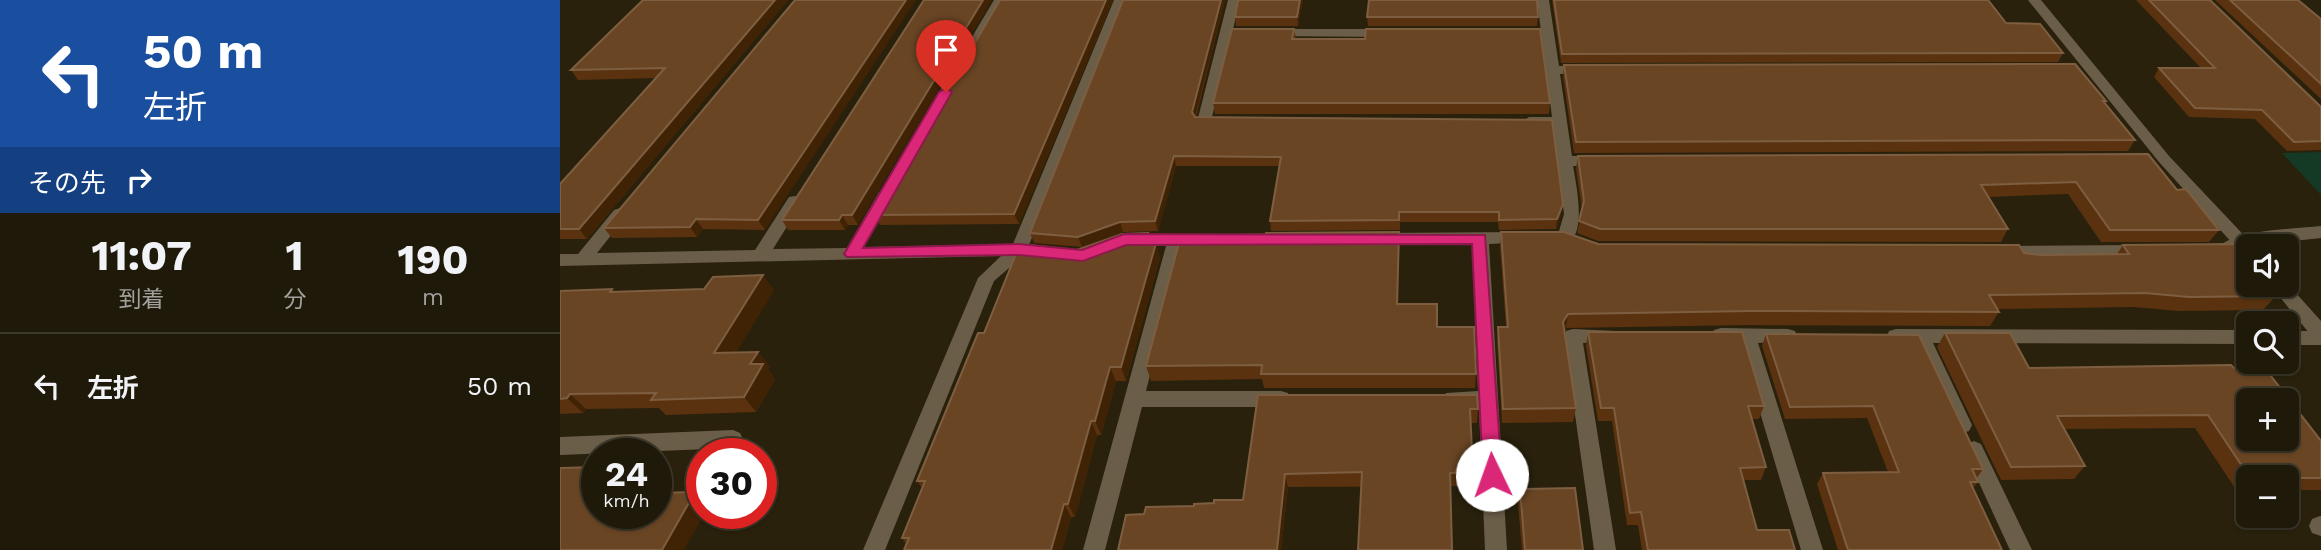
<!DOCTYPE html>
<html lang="ja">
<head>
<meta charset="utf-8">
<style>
  :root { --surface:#1f1909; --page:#272212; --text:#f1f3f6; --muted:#a1a09c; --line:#3c382a }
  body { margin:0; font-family:"Work Sans","Noto Sans JP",sans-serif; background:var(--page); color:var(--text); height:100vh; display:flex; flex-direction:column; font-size:26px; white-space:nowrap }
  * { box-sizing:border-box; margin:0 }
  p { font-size:23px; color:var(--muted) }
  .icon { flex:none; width:38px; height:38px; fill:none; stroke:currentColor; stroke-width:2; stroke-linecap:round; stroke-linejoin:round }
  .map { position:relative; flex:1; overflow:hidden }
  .sheet { display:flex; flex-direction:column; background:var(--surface); width:560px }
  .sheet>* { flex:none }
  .banner { background:#1a4fa0; color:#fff; overflow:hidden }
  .fabs { position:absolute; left:1676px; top:234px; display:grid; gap:14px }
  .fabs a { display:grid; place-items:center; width:63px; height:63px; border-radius:10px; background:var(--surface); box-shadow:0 2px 5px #0004,0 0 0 2px var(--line); font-size:35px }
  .speed { position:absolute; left:21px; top:438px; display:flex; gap:14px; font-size:35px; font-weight:700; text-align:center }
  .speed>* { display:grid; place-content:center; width:91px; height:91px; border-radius:50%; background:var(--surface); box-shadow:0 2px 5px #0004,0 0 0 2px var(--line); line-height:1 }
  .speed small { font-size:18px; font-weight:400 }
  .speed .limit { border:10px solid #d22; background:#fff; color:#111 }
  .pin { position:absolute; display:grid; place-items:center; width:60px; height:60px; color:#fff; margin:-72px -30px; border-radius:50% 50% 50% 0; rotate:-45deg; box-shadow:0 0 7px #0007 }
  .pin .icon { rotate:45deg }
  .me { position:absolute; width:77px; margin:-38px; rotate:357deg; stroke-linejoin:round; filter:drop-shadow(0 0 5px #0008) }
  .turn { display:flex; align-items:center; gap:24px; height:147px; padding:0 28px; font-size:32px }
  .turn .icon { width:91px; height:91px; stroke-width:2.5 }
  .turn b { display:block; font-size:49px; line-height:60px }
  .then { display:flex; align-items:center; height:66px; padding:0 28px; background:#0003; gap:14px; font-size:26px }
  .eta { display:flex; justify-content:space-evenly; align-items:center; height:119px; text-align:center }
  .eta b { font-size:42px; font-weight:700; line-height:49px }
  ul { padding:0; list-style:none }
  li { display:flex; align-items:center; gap:21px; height:105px; padding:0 28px; border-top:2px solid var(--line) }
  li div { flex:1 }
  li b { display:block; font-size:26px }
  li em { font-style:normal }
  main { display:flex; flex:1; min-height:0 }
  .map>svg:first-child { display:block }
  .green { fill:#143925 }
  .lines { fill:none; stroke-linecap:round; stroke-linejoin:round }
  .minor { fill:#6b5e49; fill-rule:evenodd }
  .tertiary { fill:#6b5e49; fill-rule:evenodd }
  .wall { fill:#5a320f }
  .shaded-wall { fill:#402305 }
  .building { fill:#694524; stroke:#7d5e40; stroke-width:2; fill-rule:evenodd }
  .route { fill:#db2777; stroke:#8e194d; stroke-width:2 }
</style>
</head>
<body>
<main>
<section class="sheet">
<div class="banner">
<div class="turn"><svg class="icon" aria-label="left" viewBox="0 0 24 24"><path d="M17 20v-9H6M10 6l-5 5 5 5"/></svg><div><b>50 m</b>左折</div></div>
<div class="then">その先<svg class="icon" aria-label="right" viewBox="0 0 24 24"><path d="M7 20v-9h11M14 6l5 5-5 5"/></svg></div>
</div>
<div class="eta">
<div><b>11:07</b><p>到着</p></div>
<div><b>1</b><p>分</p></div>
<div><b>190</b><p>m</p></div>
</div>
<ul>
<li><svg class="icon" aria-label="left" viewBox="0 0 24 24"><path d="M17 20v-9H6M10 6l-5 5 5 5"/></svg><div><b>左折</b></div><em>50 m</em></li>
</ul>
</section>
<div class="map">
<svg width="1761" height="550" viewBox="0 0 1761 550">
  <rect width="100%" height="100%" fill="#29210c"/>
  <path class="green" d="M1761 152V195L1722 153Z"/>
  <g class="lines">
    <g class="minor">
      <path d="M434 0H446L367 139 364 142H354L351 139Z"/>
      <path d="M554 0H566L469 245 485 248 488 252 479 258 463 256 434 281 325 550H303L418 278 441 256 0 266V254H18L54 210 60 208 68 214 37 253 195 250 229 197 235 196 243 201 213 249 287 248 319 192 325 191 333 196 304 247 453 244Z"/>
      <path d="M668 0H680L652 117 666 119 668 122C662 129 643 129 637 122Z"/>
      <path d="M977 0H989L999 66H1026L1033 70 1026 74H1000L1012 156H1040L1048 161 1040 166H1013C1016 184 1028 237 1005 244L997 238 1004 214 993 127H969L962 122 969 117H992Z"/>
      <path d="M714 29H829L836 33 829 37 709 36 707 33Z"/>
      <path d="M1761 226V238L1684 246 1667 254 1658 248C1672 229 1737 229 1761 226Z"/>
      <path d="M963 232 969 234 971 238 969 242 929 244 947 550H925L919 407 886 405 883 399 886 393 918 391 912 244 816 245 808 239 816 233Z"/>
      <path d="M728 233 736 239 734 243 623 246 586 391H721L728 393 731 399 728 405 721 407H582L545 550H523L606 246H567L561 244 559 240 561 236Z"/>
      <path d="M1580 245 1589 251 1580 257 1440 258 1431 252 1440 246Z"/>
      <path d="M1161 328 1228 329 1235 331 1237 336 1235 341 1198 343 1263 550H1241L1179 342 1154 340 1152 335 1154 330Z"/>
      <path d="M1013 329 1056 331 1058 336 1056 341 1023 343 1056 550H1034L1004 336 1006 331Z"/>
      <path d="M1336 329 1689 330V344L1373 343 1412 425 1409 431 1402 433 1395 431 1354 343 1329 341 1327 336 1329 331Z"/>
      <rect x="1727" y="331" width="34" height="14"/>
      <path d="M173 430 180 433 183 439 180 445 173 448 0 455V437Z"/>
      <path d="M1414 441 1421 444 1472 550H1450L1404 450 1407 444Z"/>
      <path d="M1760 516H1761V536L1752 533 1749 526 1752 519Z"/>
    </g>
    <g class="tertiary">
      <path d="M1468 0H1481L1609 156 1695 247H1689V257L1683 255 1599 162Z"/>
      <path d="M1727 283 1761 321V341L1754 339 1710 285H1727Z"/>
    </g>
  </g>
  <g class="wall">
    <path d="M228 0 27 239H0V184L96 78 18 80 11 70Z"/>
    <path d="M235 0 205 230 143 229 137 237 52 238 44 228Z"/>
    <path d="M364 0 298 225H288L285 230H228L222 220Z"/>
    <path d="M440 0H553L459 224 320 225 314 215Z"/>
    <path d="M563 0H665L636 117 1001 214 996 229 939 230 938 222H840V230L711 231 710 221 719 166H616L598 231 563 232 522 247 474 243 470 233Z"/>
    <path d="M743 0 738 26H676L675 17Z"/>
    <path d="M992 0H1428L1446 23 1503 53 1498 62 1001 63Z"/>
    <path d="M1576 0H1650L1761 107V150L1727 151 1695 119 1629 117 1594 77 1599 68H1641Z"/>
    <path d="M1655 0H1738L1761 19V99Z"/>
    <path d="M807 17H978L977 26H808Z"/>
    <path d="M734 29 736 39 990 103 989 114H655L653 103Z"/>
    <path d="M1004 65 1546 101 1545 103 1575 140 1568 151 1014 153 1003 77Z"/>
    <path d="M1588 154 1617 190 1659 230 1649 242H1541L1508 194 1429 197 1448 229 1441 242 1038 241 1017 233 1022 210 1016 169 1018 156Z"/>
    <path d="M941 232 1038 244 1464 253 1481 255 1557 254 1563 245 1716 296 1703 310 1618 311 1574 307 1437 309 1439 312 1430 326 1186 325 1006 328 1005 331 1016 408 1013 422 942 423 937 341 938 327H946L940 247Z"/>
    <path d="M588 233 591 243 600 257 566 381H556L541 435H537L515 517H511L502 550H344L346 544 342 538 362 488 357 481 424 333 517 250Z"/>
    <path d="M839 247 838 304 877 327 916 374 915 388H704L702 379 591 381 586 366Z"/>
    <path d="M52 289 55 292 214 290 176 352H198L210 367 208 370 215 379 196 412 106 415 99 408 26 409 23 413 0 414V291Z"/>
    <path d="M1028 332 1204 406 1199 419H1192L1206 467 1201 480H1184L1197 530 1235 550H1082L1078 525H1067L1052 421H1038L1026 346Z"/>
    <path d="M1385 333 1469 368H1674L1761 441V490H1727V478H1689V491H1677L1635 428 1504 429 1525 466 1514 479 1441 480 1377 347Z"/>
    <path d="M1206 334 1423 469 1416 479 1418 482 1413 488 1442 550H1278L1257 484 1263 473 1328 472 1307 418 1225 419 1202 346Z"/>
    <path d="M698 395 918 409 917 423H910L913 472 912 486 728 487 721 550H558L584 514 634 506 683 500Z"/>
    <path d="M960 489 1023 550H962L958 503Z"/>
  </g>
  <g class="shaded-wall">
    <path d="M215 0H228L27 239 19 229Z"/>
    <path d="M346 0H356L205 230 198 220Z"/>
    <path d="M423 0H432L298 225 292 215Z"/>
    <path d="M546 0H553L459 224 454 214Z"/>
    <path d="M661 0H665L634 121 632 112Z"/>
    <path d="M740 0H743L738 26 737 17Z"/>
    <path d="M614 156 616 166 598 231 595 221Z"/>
    <path d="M1003 204 1001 214 996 229 997 219Z"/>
    <path d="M282 215 288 225 285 230 279 220Z"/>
    <path d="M136 219 143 229 137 237 130 227Z"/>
    <path d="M560 222 563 232 522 247 518 237Z"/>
    <path d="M839 232V247L838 318 837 304Z"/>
    <path d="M588 233 593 248 586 243Z"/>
    <path d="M596 243 600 257 566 381 561 367Z"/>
    <path d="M203 275 214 290 167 368 154 353Z"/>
    <path d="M1008 314 1006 328 1001 336 1003 322Z"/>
    <path d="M198 352 210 367 208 370 215 379 196 412 184 397 190 364Z"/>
    <path d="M550 367 556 381 541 435 535 421Z"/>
    <path d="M10 394 26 409 23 413 7 398Z"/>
    <path d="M531 421 537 435 515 517 508 504Z"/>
    <path d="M725 474 728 487 721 550H717Z"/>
    <path d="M135 492 142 498V513H145L124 550H102Z"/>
    <path d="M504 504 511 517 502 550H491Z"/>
  </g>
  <g class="building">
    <path d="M83 0H215L19 229H0V184L105 68 11 70Z"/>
    <path d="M235 0H346L198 220 136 219 130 227 44 228Z"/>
    <path d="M364 0H423L292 215H282L279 220H222Z"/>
    <path d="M440 0H546L454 214 314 215Z"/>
    <path d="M563 0H661L632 112 635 117 992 120 1003 204 997 219 939 220V212H839V220L710 221 721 157 614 156 595 221 560 222 518 237 470 233Z"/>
    <path d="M678 0H740L737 17H675Z"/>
    <path d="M809 0H977L978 17H807Z"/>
    <path d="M994 0H1428L1446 23 1480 24 1503 53 1002 54Z"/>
    <path d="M1589 0H1650L1761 107V141L1734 142 1702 110 1635 108 1599 68H1655Z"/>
    <path d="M1670 0H1738L1761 19V84Z"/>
    <path d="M672 29H734L732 39H805L806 29H980L990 103H653Z"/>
    <path d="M1515 64 1546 101H1543L1575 140 1016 142 1004 65Z"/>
    <path d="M1588 154 1617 190 1626 189 1659 230H1550L1516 182 1421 185 1448 229H1040L1019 221 1024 201 1018 156Z"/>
    <path d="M839 232 837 304H877V327H914L916 374H701L702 365 586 366 619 243 704 242 706 233Z"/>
    <path d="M941 232H1004L1038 244 1459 245 1464 253 1481 255 1569 254 1563 245 1674 244 1689 263V285H1707L1716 296 1629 297 1585 293 1429 295 1439 312 1191 311 1008 314 1003 322 1016 408 943 409 938 327H948Z"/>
    <path d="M588 233 586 243H596L561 367H550L535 421H531L508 504H504L491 550H344L349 538H342L365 481H357L418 333H424L460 244 517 250 562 234Z"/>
    <path d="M203 275 154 353 198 352 190 364H203L184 397 91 400 96 393 10 394 7 398 0 399V291L52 289 50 292 144 289 153 277Z"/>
    <path d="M1028 332H1182L1204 406H1188L1206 467 1180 468 1197 530H1229L1235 550H1088L1081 512 1070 513 1054 408H1041Z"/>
    <path d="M1385 333H1450L1469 368 1671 365 1674 368 1704 367 1761 441V478H1690L1648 415 1497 416 1525 466 1451 467ZM1689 401H1727V439H1689Z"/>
    <path d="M1206 334 1359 335 1423 469H1412L1418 482H1410L1442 550H1288L1263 473 1339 472 1313 406 1230 407Z"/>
    <path d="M698 395H917L918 409H910L913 472 890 473 892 550H798L802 472 725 474 717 550H558L566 515 584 514 586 507 634 506V504L654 503V500H683Z"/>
    <path d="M37 467V513H96V493L135 492 102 550H0V468Z"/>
    <path d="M1015 488 1023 550H965L960 489Z"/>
  </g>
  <path class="route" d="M386 88 392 92 303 248 459 244 522 250 564 234 925 235 942 475 939 480 932 483 925 480 923 475 912 244 566 245 523 261 459 255 287 257 284 254 379 92Z"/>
</svg>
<div class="fabs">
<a><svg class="icon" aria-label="sound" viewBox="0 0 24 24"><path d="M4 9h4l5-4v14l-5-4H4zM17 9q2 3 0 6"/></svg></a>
<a><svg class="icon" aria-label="search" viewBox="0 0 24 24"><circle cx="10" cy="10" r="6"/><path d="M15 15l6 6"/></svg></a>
<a>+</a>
<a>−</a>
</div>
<div class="speed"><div>24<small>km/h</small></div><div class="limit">30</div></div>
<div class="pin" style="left:386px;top:92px;background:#d93025"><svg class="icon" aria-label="arrive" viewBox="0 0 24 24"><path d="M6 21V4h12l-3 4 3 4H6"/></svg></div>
<svg class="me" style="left:932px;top:475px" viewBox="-20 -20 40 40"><circle r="19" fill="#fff"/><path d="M0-13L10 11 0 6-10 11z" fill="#db2777"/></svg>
</div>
</main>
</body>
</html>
